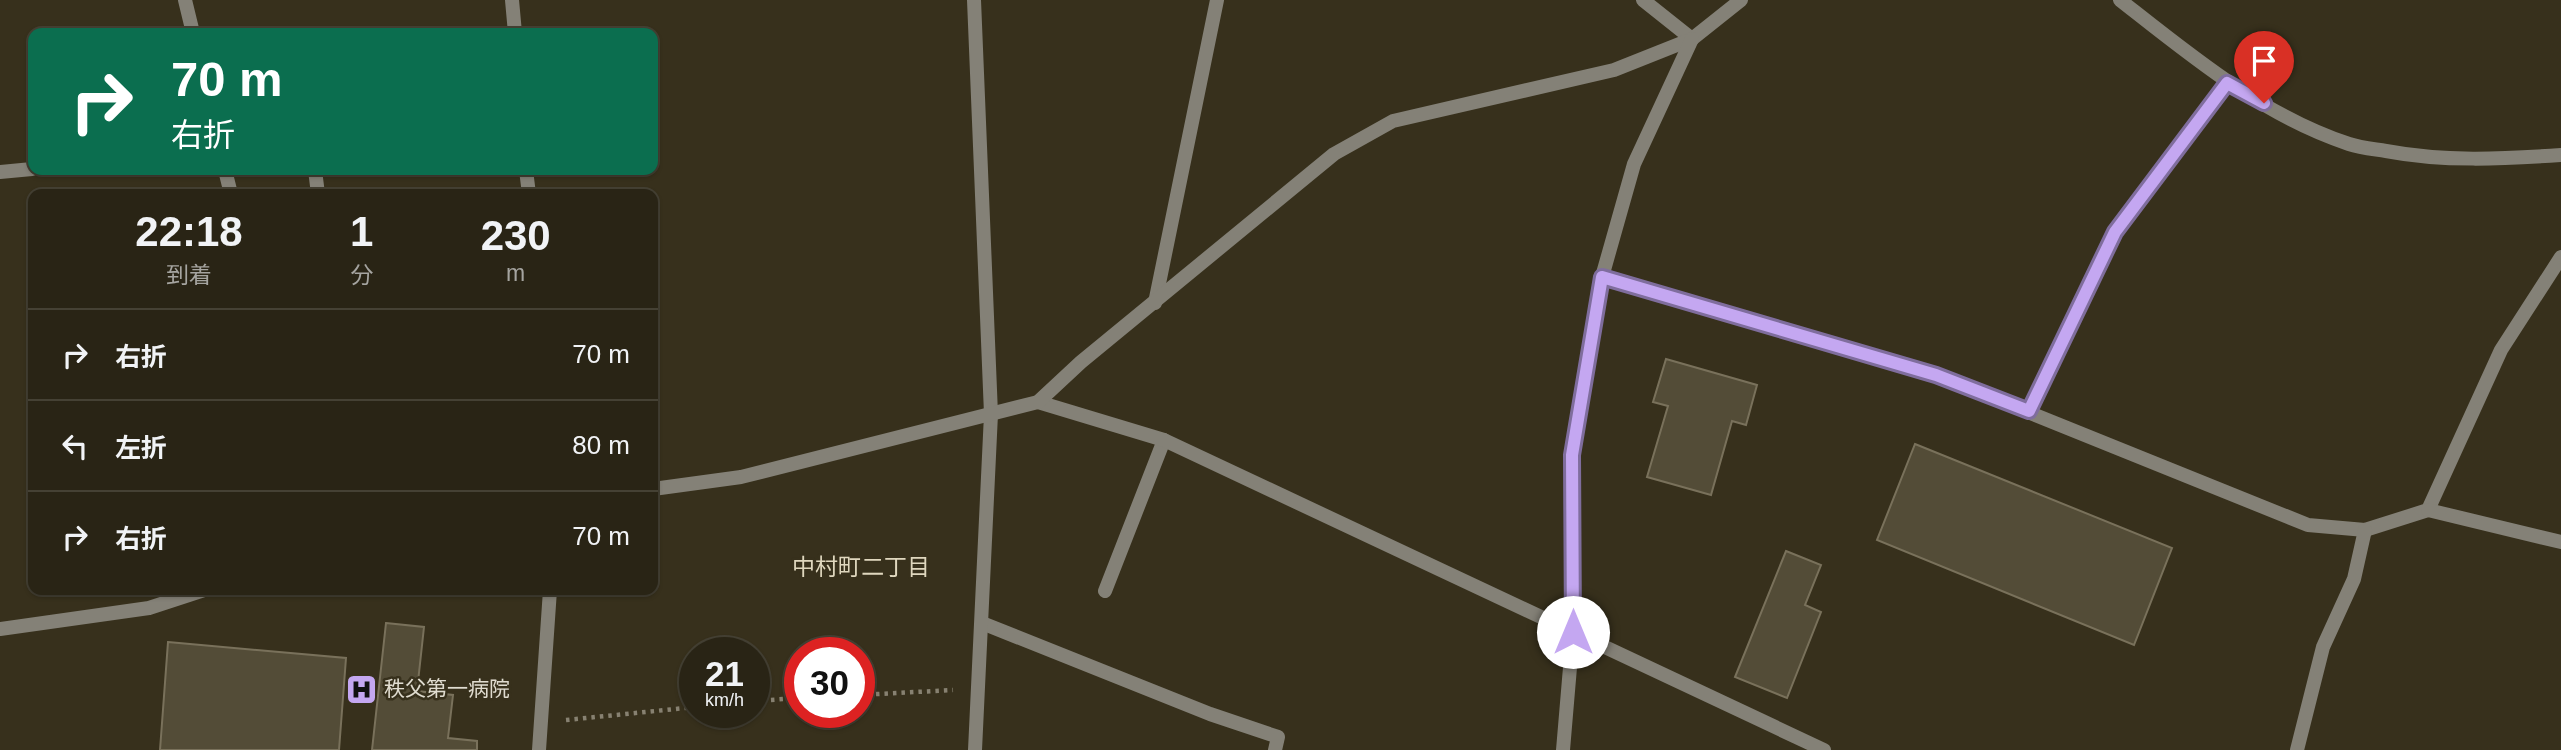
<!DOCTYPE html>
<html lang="ja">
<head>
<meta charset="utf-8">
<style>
  :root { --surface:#292415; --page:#353022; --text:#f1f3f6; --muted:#a5a4a0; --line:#454134 }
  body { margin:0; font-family:Arial,"Noto Sans JP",sans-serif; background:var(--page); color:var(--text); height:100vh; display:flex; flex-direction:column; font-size:26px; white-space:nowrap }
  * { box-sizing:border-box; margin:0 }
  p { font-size:23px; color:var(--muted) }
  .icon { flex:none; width:38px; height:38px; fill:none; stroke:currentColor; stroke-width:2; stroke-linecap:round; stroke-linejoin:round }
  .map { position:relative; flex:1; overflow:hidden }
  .details { position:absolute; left:28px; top:189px; width:630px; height:406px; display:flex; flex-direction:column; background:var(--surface); border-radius:14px; box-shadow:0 2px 5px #0004,0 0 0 2px var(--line) }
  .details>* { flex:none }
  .top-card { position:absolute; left:28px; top:28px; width:630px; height:147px; border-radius:14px; box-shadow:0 2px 5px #0004,0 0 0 2px var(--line); background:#0b6e4f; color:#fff; overflow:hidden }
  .speed { position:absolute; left:679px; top:637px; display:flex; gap:14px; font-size:35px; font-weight:700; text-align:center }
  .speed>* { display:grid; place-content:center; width:91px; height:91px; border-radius:50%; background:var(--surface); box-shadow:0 2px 5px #0004,0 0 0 2px var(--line); line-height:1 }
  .speed small { font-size:18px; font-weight:400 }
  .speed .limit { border:10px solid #d22; background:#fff; color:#111 }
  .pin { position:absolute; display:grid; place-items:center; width:60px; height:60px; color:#fff; margin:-72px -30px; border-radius:50% 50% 50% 0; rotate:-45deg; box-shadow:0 0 7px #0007 }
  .pin .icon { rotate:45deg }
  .me { position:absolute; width:77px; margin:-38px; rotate:0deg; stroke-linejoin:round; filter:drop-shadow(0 0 5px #0008) }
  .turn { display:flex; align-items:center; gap:24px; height:147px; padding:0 28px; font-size:32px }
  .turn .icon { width:91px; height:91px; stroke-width:2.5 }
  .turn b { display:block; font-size:49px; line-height:60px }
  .eta { display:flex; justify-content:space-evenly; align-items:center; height:119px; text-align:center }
  .eta b { font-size:42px; font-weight:800; line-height:49px }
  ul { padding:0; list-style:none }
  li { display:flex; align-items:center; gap:21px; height:91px; padding:0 28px; border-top:2px solid var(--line) }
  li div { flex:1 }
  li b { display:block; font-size:26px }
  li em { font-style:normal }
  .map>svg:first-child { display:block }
  .building { fill:#534c37; stroke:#79715b; stroke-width:2 }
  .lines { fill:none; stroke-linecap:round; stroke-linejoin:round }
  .path { stroke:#878171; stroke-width:4.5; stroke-dasharray:3.5 5; stroke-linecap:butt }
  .service { stroke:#848177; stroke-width:14 }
  .minor { stroke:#848177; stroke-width:14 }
  .route-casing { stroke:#7f6d9d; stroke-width:18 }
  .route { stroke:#c4a7f1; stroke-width:12 }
  .labels { text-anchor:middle; stroke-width:5; stroke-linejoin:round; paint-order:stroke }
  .poi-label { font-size:21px; fill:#e0dcd0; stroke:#37301c; text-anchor:start }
  .neighbourhood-label { font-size:23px; fill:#dfd7be; stroke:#37301c }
</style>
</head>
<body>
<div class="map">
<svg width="2561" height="750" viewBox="0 0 2561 750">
  <rect width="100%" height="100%" fill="#37301c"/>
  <g class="building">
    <path d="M1666 359 1757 385 1746 425 1732 421 1711 495 1647 477 1668 406 1653 402Z"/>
    <path d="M1915 444 2172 548 2134 645 1877 540Z"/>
    <path d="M1786 551 1821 565 1805 605 1821 612 1787 698 1735 677Z"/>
    <path d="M386 623 424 627 417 691 453 695 448 738 477 741V750H372Z"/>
    <path d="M168 642 346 658 339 750H160Z"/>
  </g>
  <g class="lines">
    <g class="path">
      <path d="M859 695 953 690"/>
      <path d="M754 701 800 698"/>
      <path d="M566 720 695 707"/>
    </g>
    <g class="service">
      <path d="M2120 0C2190 55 2263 116 2349 144 2361 148 2374 149 2386 151 2444 162 2502 159 2561 155"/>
      <path d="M1155 303 1217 0"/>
      <path d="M2029 411 2115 232 2227 83"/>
      <path d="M1105 591 1164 440"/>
      <path d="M982 623 1210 714 1278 737 1275 750"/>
    </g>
    <g class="minor">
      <path d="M185 0 193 33"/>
      <path d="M512 0 515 33"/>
      <path d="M974 0 991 414 975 750"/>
      <path d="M1643 0 1692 39"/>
      <path d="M225 170 231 194"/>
      <path d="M315 170 318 194"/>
      <path d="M526 170 529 194"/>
      <path d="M0 172 32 169"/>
      <path d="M1602 277 1936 375 2308 525 2365 530 2428 510 2501 350 2561 257"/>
      <path d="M1038 402 1164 440 1824 750"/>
      <path d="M653 489 741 477 1038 402 1081 362 1334 154 1393 121 1614 70 1692 39 1741 0"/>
      <path d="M2428 510 2561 542"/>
      <path d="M0 629 149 608 204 590"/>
      <path d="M539 750 550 590"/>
      <path d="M1563 750 1573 632 1572 455 1602 277 1634 164 1692 39"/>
      <path d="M2297 750 2323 647 2354 579 2365 530"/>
    </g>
  </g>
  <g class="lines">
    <defs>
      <path id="route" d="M1573 632 1572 455 1602 277 1936 375 2029 411 2115 232 2227 83 2264 103"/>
    </defs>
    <use href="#route" class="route-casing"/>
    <use href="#route" class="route"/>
  </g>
  <defs>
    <symbol id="hospital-square" viewBox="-11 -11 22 22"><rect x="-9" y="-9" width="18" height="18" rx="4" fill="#c4a7f1" stroke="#37301c"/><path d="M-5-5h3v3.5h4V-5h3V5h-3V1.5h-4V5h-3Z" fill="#111"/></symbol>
  </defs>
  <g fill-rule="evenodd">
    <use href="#hospital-square" x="344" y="672" width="35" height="35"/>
  </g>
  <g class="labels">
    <g class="poi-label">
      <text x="384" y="696">秩父第一病院</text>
    </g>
    <g class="neighbourhood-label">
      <text x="861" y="575">中村町二丁目</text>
    </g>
  </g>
</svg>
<div class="speed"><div>21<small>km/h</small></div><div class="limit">30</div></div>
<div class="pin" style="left:2264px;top:103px;background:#d93025"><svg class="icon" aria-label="arrive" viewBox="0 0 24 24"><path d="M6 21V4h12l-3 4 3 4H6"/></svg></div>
<svg class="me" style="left:1573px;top:632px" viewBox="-20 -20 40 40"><circle r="19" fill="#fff"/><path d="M0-13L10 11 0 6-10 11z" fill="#c4a7f1"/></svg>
<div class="top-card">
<div class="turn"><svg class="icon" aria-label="right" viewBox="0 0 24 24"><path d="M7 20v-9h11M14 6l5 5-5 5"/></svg><div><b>70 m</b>右折</div></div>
</div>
<section class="details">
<div class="eta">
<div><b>22:18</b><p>到着</p></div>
<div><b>1</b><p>分</p></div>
<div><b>230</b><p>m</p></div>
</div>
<ul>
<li><svg class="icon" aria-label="right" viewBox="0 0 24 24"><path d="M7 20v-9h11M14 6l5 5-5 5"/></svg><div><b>右折</b></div><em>70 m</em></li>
<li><svg class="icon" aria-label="left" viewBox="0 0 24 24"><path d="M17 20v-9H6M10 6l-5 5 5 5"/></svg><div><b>左折</b></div><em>80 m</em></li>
<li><svg class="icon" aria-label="right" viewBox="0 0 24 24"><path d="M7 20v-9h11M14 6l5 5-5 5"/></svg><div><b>右折</b></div><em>70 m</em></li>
</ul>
</section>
</div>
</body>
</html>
